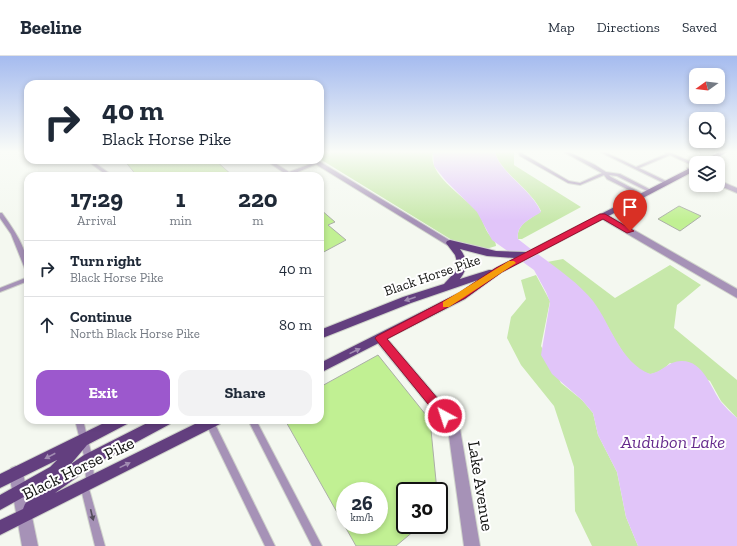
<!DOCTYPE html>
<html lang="en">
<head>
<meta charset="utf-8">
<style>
  :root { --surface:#fff; --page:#f2f2f3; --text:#1f2937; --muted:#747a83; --line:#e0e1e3; --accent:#9c58cd }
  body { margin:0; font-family:"Zilla Slab",serif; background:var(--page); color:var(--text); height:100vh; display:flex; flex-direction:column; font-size:15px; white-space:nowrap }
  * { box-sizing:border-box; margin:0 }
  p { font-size:13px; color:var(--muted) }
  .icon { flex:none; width:22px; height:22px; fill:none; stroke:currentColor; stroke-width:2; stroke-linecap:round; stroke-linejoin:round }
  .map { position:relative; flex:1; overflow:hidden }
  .drawer { position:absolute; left:24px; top:116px; width:300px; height:252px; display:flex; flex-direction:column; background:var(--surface); border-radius:12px; box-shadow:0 2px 6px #0003 }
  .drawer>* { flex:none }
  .hud { position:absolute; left:24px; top:24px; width:300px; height:84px; border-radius:12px; box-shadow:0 2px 6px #0003; background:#fff; color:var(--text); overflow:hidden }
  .needle { width:26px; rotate:255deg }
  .fabs { position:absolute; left:689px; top:12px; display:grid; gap:8px }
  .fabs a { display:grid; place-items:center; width:36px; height:36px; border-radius:8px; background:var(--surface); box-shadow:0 2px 6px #0003; font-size:20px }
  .speed { position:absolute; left:336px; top:426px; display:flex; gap:8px; font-size:20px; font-weight:700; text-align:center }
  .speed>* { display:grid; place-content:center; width:52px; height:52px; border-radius:50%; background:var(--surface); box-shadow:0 2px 6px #0003; line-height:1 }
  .speed small { font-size:10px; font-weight:400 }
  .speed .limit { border:2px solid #111; border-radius:6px; background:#fff; color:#111 }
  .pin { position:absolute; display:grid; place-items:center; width:34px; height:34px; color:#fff; margin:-41px -17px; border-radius:50% 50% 50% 0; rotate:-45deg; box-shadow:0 0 4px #0007 }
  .pin .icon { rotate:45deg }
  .me { position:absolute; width:44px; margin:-22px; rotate:320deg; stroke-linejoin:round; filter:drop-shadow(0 0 3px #0008) }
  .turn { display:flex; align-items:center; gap:14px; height:84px; padding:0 12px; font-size:18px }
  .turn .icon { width:52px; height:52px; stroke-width:2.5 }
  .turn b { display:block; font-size:28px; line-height:34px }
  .eta { display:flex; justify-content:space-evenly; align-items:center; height:68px; text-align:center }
  .eta b { font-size:24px; font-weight:800; line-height:28px }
  .cta { display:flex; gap:8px; margin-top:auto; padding:8px 12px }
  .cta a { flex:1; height:46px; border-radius:12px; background:var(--accent); color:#fff; font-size:16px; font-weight:800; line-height:46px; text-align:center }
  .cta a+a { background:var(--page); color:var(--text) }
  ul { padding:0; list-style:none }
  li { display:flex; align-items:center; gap:12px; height:56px; padding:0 12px; border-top:1px solid var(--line) }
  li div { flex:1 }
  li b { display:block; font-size:15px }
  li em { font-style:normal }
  header { display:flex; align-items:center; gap:24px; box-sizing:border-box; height:56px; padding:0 20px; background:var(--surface); border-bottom:1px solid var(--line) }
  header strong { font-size:19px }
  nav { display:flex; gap:22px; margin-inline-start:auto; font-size:14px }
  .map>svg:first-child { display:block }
  .green { fill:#c7e8aa }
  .water { fill:#e1c5f9 }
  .building { fill:#c1f093; stroke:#abafa7; fill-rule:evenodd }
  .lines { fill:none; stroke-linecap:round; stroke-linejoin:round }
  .service-casing { stroke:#d0d4cc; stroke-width:2 }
  .minor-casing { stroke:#d0d4cc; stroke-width:2 }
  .primary-casing { stroke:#d0d4cc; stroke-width:2 }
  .service { fill:#a692b7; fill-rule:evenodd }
  .minor { fill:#a692b7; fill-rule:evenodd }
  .primary { fill:#633f7f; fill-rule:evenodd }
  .oneway { fill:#a18cb2 }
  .oneway2 { fill:#554d5c }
  .route { fill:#e11d48; stroke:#92132f }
  .slow { fill:#f59e0b }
  .labels { text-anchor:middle; stroke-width:4; stroke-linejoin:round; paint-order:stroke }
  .street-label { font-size:14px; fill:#131412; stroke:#fff }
  .near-street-label { font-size:17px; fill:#131412; stroke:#fff }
  .near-water-label { font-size:18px; font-style:italic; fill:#662b8e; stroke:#fff }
</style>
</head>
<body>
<header>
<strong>Beeline</strong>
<nav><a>Map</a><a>Directions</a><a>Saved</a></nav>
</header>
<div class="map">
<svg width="737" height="490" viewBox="0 0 737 490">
  <rect width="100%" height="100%" fill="#f4f8f0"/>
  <g class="green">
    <path d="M320 96H433C427 118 462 139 475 153 482 160 483 169 488 177 491 182 496 184 496 190L473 197 320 103Z"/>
    <path d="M495 96H514V109L581 151 522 183H518C516 168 531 163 541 155 532 134 499 115 495 96Z"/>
    <path d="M563 203 615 242 670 209 701 229 677 249 674 272 737 324V362L721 345 710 325 670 307C665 312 658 317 651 318 626 318 606 260 591 244 579 229 563 218 547 206Z"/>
    <path d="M536 219 550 245 541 290 561 327 582 344 593 357 598 379 617 416 626 461 638 490H592L575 455 574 411 554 350 521 309 507 282 511 261 526 243 521 224Z"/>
  </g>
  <path class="water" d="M433 96H495C499 116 532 134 541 156 531 163 516 168 518 183 540 201 576 223 593 245 611 269 620 306 650 318 662 316 669 305 681 305 703 304 711 332 721 346 726 352 731 357 737 362V490H638L626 461 617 416 598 379 593 357 582 344 552 318 541 299 550 246 546 236 534 214 492 184 477 156 446 125 434 110Z"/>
  <g class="building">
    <path d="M124 104H215L233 120H137Z"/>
    <path d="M679 150 701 160 680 175 658 163Z"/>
    <path d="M320 153 335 166 328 169 346 184 320 198Z"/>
    <path d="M378 299 430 364 437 435H405V469H421L396 490H356L285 364H320V331ZM345 435H379V469H345Z"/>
  </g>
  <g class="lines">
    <defs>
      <g id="service">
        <path d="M518 96H522L523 98 569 125 580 127 602 117 564 96H569L595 109 606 116 620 118 653 135V136H649L617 120 609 119 611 121 645 139 643 140H641L607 123 604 119 580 129 568 127 520 100Z"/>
        <path d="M600 96H605L636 111 666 98 664 96H669L696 108V111L670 99 639 112 668 126V128H666Z"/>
        <path d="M86 104H91L113 120H108Z"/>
        <path d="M265 104H270L289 116 316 106 319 107 288 120H283L286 118Z"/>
        <path d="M0 157H2C14 174 28 193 28 215L25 213 11 178 0 162Z"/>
        <path d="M28 221V225L0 236V232Z"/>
        <path d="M75 364H83L93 404 94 426 93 429 90 430 88 429 105 490H95L80 429 81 426 84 425 86 426 85 404Z"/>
        <path d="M207 364H213L275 490H265L207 370 206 367Z"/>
        <path d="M248 364H256L322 490H312Z"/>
      </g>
      <g id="minor">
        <path d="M309 104H317L454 187 450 190 447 189Z"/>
        <path d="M687 112 696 114V119L687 116Z"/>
        <path d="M718 124 737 132V137L718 129Z"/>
        <path d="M600 158H606L737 233V242L600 162Z"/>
        <path d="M380 278 384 279 459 367 480 490H464L448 373 376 285 375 282 376 279Z"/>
        <path d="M16 410 21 412 23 417 38 490H22L9 417 11 412Z"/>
      </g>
      <g id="primary">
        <path d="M719 96H727L708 107H700Z"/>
        <path d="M696 109V114L502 216 465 243 320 317V307L459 237 478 224 411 247 320 283V274L403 241 444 228 455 216 458 209 455 199 446 187 447 185 450 184 496 195 527 196ZM460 193 487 200 515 202 492 214H489L460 223C468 212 468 204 460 193Z"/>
        <path d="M110 364H129L127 368 87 389 71 408 84 399 153 364H172L170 368 94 409 55 437 203 364H222L220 368 0 479V464L23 453 25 448 40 432 0 454V439L50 411 57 404 0 432V418Z"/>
      </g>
    </defs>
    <use href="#service" class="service-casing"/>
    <use href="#minor" class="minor-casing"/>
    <use href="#primary" class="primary-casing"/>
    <use href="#service" class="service"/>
    <use href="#minor" class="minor"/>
    <use href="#primary" class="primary"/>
  </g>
  <defs><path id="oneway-solid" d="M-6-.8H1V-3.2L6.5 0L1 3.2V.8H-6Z"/></defs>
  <g class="oneway">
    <use href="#oneway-solid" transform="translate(410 243) rotate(161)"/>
    <use href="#oneway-solid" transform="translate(355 295) rotate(-26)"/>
    <use href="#oneway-solid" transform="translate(50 400) rotate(153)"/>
    <use href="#oneway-solid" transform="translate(125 409) rotate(-26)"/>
  </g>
  <use class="oneway2" href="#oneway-solid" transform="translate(92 459) rotate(76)"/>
  <linearGradient id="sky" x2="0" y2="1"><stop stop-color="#a5bbef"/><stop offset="0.58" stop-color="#fafcf8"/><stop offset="1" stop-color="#fafcf8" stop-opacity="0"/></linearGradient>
  <rect width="737" height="165" fill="url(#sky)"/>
  <path class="route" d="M600 158H605L634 175 627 177 603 163 502 216 465 242 387 283 449 356 450 360 449 364 445 365 441 364 377 285 375 282 377 280 459 237 496 212Z"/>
  <path class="slow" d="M509 205H514L516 207 449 251H443V246Z"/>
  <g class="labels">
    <g class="street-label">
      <text transform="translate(432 219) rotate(-19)" y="5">Black Horse Pike</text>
    </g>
    <g class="near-street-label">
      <text transform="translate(78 412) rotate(-26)" y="6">Black Horse Pike</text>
      <text transform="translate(481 430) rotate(81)" y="6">Lake Avenue</text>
    </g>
    <g class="near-water-label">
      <text x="673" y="392">Audubon Lake</text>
    </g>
  </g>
</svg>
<div class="fabs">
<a><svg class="needle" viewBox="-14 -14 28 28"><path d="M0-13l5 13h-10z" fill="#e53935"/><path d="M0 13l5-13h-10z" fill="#747a83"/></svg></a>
<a><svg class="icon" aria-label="search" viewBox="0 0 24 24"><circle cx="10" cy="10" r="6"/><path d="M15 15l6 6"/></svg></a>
<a><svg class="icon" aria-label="layers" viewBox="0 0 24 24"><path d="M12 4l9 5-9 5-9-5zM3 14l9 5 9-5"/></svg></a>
</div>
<div class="speed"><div>26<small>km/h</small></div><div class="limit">30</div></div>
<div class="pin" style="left:630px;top:175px;background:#d93025"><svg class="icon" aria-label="arrive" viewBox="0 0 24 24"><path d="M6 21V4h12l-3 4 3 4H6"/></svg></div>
<svg class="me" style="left:445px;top:360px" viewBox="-20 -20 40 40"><circle r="17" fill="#e11d48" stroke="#fff" stroke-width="3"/><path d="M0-11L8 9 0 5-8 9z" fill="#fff"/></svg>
<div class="hud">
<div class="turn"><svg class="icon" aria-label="right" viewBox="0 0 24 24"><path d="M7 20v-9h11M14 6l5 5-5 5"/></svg><div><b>40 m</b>Black Horse Pike</div></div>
</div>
<section class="drawer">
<div class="eta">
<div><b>17:29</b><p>Arrival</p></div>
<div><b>1</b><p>min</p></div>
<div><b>220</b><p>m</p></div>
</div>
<ul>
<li><svg class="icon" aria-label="right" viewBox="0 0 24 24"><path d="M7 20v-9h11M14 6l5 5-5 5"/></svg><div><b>Turn right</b><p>Black Horse Pike</p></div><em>40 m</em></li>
<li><svg class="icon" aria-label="ahead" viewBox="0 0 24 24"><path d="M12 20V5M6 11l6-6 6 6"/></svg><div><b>Continue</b><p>North Black Horse Pike</p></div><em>80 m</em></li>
</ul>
<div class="cta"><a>Exit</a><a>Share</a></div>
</section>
</div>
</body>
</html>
